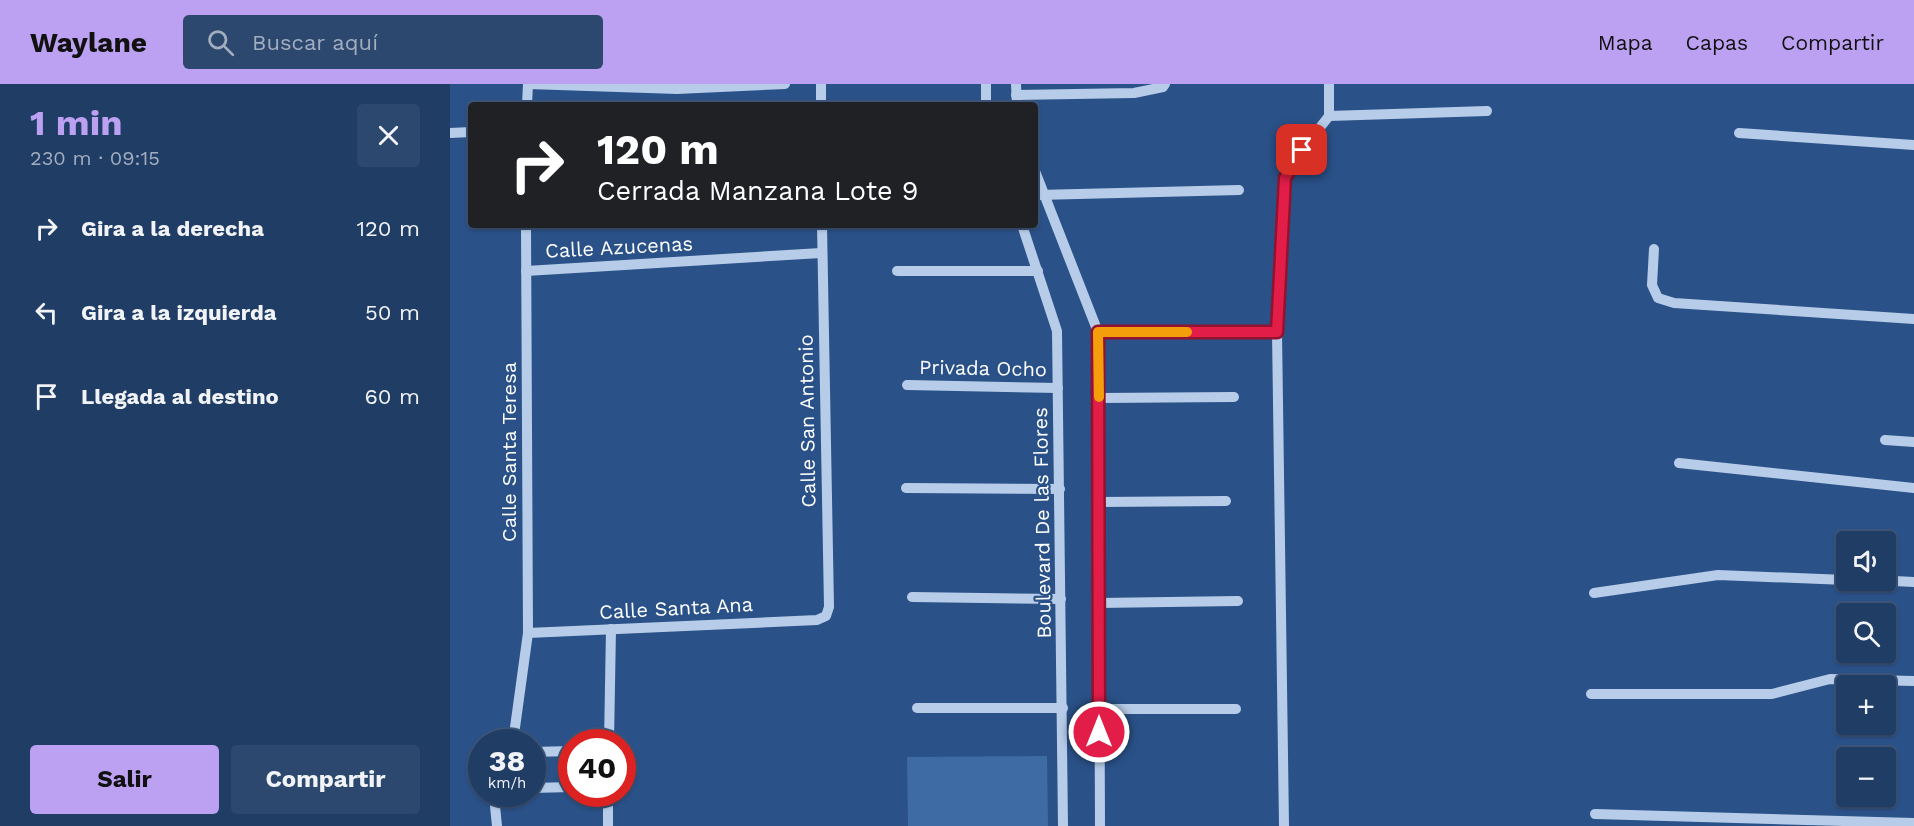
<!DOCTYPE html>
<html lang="es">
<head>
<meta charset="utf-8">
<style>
  :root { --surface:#203d66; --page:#2d486f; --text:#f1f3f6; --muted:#a2aebf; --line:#3d567a; --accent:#bca0f2 }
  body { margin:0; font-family:"Work Sans",sans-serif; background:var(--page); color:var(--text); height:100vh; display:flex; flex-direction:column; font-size:22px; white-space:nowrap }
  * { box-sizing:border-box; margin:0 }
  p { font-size:20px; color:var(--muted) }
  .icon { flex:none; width:33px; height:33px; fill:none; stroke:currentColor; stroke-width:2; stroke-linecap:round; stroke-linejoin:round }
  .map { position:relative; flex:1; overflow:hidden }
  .details { display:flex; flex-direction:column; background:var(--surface); width:450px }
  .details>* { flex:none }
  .hud { position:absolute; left:18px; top:18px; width:570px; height:126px; border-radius:6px; box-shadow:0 2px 4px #0004,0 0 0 2px var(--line); background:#202124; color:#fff; overflow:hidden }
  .controls { position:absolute; left:1386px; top:447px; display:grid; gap:12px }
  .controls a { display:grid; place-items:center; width:60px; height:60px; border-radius:6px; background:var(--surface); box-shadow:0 2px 4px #0004,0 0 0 2px var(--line); font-size:30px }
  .speed { position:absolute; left:18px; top:645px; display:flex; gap:12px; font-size:30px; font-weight:700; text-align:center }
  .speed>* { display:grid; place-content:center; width:78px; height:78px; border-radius:50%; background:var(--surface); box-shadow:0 2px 4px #0004,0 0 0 2px var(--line); line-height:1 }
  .speed small { font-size:15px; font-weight:400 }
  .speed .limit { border:9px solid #d22; background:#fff; color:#111 }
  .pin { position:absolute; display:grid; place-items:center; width:51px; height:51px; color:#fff; margin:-26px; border-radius:12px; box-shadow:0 3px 9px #0006 }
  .me { position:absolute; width:66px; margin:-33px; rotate:0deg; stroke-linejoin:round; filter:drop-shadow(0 0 4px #0008) }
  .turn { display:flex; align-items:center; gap:21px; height:126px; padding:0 30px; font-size:27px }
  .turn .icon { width:78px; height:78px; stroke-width:2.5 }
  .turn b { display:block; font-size:42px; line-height:51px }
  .round { display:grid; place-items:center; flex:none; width:63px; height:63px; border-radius:6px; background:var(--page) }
  .headline { display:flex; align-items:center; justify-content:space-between; height:102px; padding:0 30px }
  h1 { font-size:36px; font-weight:700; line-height:45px; color:var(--accent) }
  .primary-button { display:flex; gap:12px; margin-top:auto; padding:12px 30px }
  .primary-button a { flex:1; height:69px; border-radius:6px; background:var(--accent); color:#111; font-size:24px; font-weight:700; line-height:69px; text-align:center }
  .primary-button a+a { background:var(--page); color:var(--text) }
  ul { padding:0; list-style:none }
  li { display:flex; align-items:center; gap:18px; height:84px; padding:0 30px }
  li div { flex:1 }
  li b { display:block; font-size:22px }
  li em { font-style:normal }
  header { display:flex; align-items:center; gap:36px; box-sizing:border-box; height:84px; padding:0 30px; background:var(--accent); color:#111 }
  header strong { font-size:28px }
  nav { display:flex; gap:33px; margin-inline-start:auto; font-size:21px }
  .search { width:420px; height:54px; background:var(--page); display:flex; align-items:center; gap:15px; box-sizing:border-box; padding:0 21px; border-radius:6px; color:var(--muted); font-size:22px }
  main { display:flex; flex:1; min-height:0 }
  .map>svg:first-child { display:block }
  .green { fill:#3f6ba4 }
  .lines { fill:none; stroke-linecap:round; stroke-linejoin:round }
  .minor { stroke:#b7cce8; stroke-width:10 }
  .route-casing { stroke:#92132f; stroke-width:15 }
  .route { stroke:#e11d48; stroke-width:10 }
  .slow { stroke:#f59e0b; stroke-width:10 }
  .labels { text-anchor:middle; stroke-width:4.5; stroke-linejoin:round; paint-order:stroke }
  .street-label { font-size:20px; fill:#fff; stroke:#2a5188 }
</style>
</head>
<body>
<header>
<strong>Waylane</strong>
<div class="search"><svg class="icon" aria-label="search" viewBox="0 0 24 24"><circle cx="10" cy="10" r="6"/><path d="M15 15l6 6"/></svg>Buscar aquí</div>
<nav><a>Mapa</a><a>Capas</a><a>Compartir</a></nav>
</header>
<main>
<section class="details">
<div class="headline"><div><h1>1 min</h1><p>230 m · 09:15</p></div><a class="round"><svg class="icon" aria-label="close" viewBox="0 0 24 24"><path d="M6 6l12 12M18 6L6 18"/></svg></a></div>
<ul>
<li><svg class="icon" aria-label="right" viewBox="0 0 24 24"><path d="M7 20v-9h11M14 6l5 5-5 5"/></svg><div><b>Gira a la derecha</b></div><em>120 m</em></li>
<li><svg class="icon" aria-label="left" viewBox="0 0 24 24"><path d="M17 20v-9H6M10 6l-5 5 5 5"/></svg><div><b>Gira a la izquierda</b></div><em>50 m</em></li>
<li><svg class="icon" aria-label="arrive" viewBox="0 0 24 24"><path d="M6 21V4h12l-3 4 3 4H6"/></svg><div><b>Llegada al destino</b></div><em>60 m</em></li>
</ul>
<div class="primary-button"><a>Salir</a><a>Compartir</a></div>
</section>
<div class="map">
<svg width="1464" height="742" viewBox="0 0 1464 742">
  <rect width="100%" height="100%" fill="#2a5188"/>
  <path class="green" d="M597 672 598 742H458L457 673Z"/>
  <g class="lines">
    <g class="minor">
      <path d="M78 0 227 5 335 0"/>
      <path d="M536 0V21"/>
      <path d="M566 0 567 21"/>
      <path d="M566 11 684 9 713 3 715 0"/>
      <path d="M77 21 78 0"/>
      <path d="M371 21V0"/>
      <path d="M879 32 1037 27"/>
      <path d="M0 49 21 48"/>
      <path d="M1289 49 1464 61"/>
      <path d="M585 87 648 248 650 742"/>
      <path d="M588 111 789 106"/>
      <path d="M572 141 607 247 613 742"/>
      <path d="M1204 165 1202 201 1208 214 1224 219 1464 235"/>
      <path d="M76 187 371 169"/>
      <path d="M447 187H588"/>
      <path d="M648 248H827"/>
      <path d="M457 301 608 304"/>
      <path d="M649 314 784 313"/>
      <path d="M1435 356 1464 358"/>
      <path d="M1229 379 1464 404"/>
      <path d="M456 404 610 405"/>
      <path d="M649 418 776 417"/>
      <path d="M1424 496 1464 498"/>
      <path d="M1144 509 1268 491 1396 496"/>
      <path d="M462 513 611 515"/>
      <path d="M649 519 788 517"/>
      <path d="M78 549 367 536 376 532 379 523 372 141"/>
      <path d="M1141 610H1322L1380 595 1464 597"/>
      <path d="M467 624H613"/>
      <path d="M649 625H786"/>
      <path d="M63 658 78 549 76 141"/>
      <path d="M159 658 161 545"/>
      <path d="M82 668 122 667"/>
      <path d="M82 704 122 703"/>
      <path d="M158 710V742"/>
      <path d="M1145 730 1464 739"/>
      <path d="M47 742 45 722 54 710"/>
      <path d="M834 742 827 248 835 94 839 83 879 32V0"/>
    </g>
  </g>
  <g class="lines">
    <defs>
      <path id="route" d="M649 648 648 248H827L835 94 852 66"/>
    </defs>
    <use href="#route" class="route-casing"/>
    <use href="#route" class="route"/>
    <path class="slow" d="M649 313 648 248H737"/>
  </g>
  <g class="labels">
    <g class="street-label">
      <text transform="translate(169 163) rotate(-3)" y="7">Calle Azucenas</text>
      <text transform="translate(533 284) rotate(1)" y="7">Privada Ocho</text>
      <text transform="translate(357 337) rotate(-91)" y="7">Calle San Antonio</text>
      <text transform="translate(59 368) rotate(-90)" y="7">Calle Santa Teresa</text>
      <text transform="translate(592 439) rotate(-91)" y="7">Boulevard De las Flores</text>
      <text transform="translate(226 524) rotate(-3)" y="7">Calle Santa Ana</text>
    </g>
  </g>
</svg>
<div class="controls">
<a><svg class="icon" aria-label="sound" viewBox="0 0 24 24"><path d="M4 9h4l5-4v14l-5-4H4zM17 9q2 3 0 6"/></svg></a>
<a><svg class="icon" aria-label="search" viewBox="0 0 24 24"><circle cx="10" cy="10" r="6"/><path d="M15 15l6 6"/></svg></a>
<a>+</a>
<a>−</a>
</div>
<div class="speed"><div>38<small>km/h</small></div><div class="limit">40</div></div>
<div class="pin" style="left:852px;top:66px;background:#d93025"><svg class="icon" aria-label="arrive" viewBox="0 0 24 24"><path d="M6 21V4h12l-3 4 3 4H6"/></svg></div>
<svg class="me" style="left:649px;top:648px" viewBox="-20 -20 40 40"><circle r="17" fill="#e11d48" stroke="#fff" stroke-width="3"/><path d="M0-11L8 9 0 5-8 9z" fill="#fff"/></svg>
<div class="hud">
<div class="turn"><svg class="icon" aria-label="right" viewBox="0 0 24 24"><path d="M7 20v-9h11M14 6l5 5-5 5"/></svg><div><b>120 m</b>Cerrada Manzana Lote 9</div></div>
</div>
</div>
</main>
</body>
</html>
